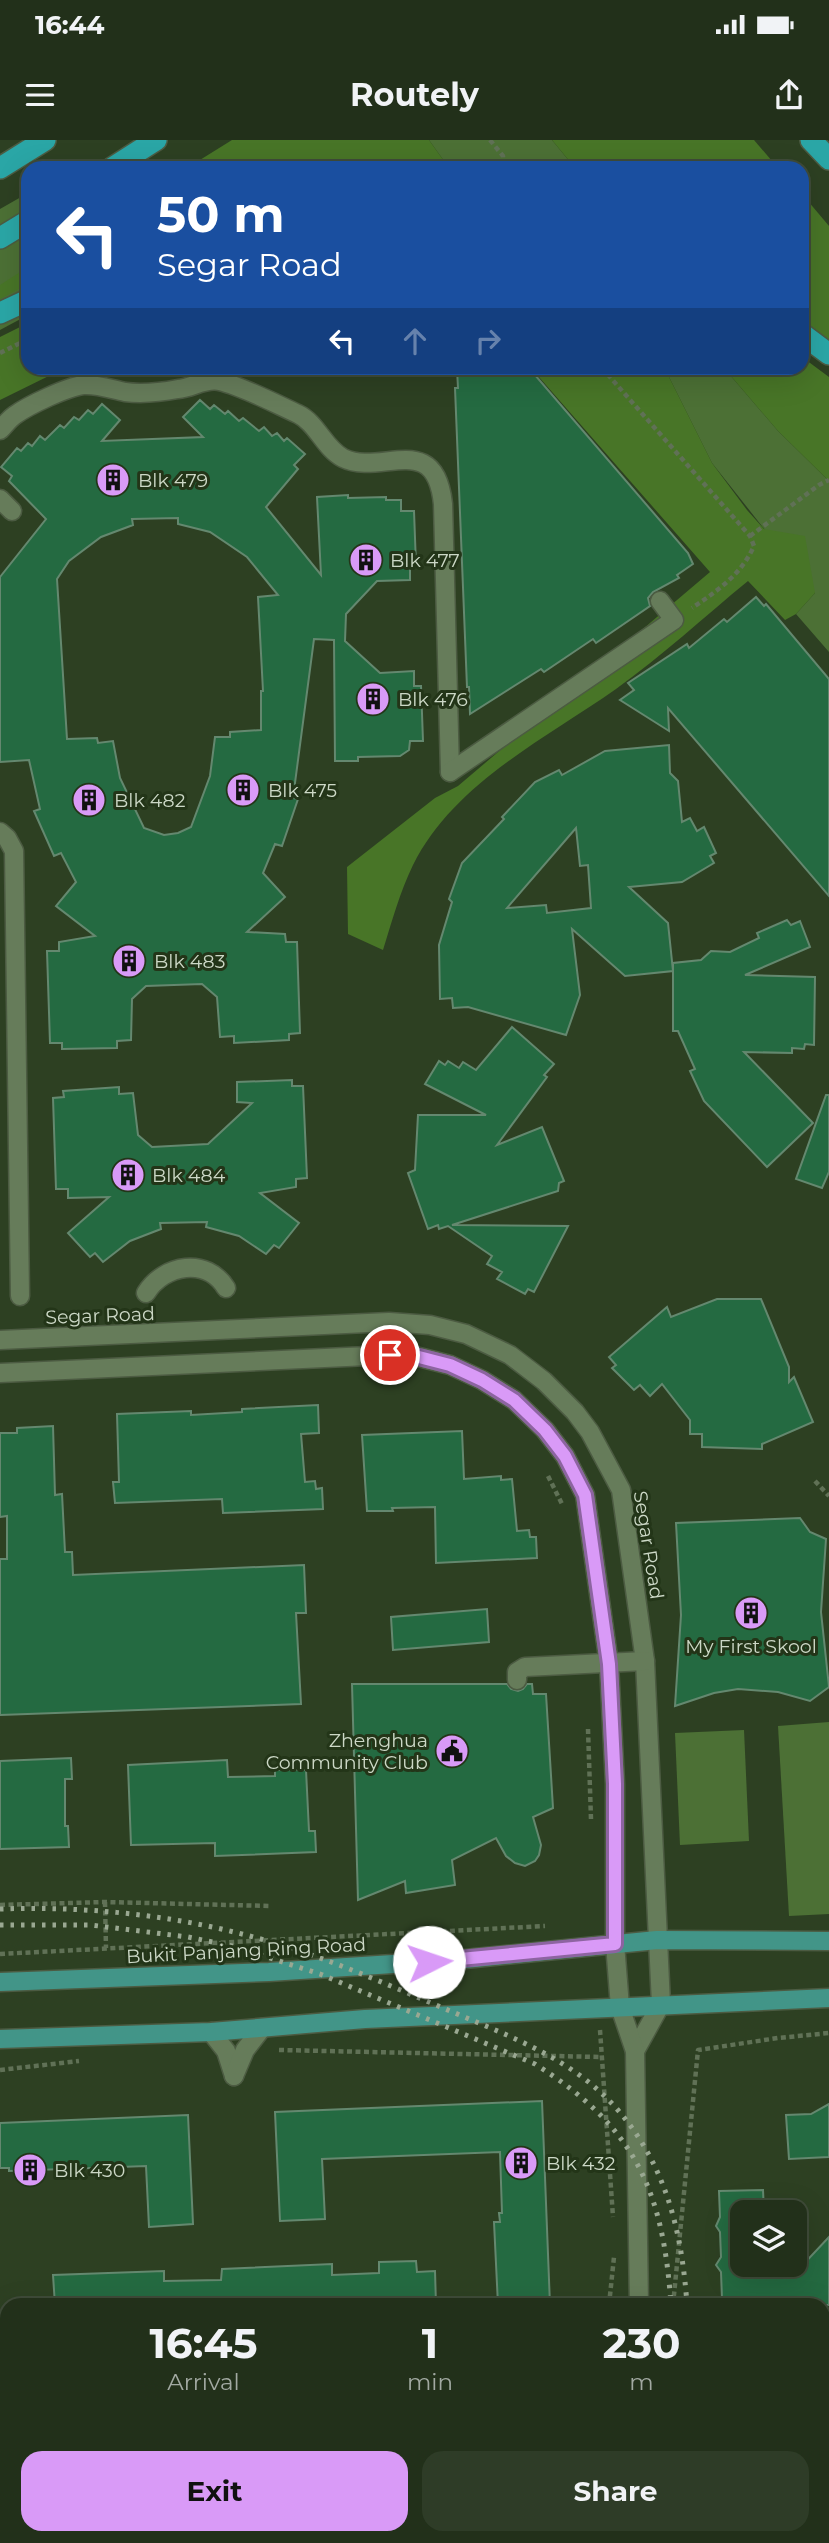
<!DOCTYPE html>
<html lang="en">
<head>
<meta charset="utf-8">
<style>
  :root { --surface:#22301a; --page:#2e3c27; --text:#f1f3f6; --muted:#a2a9a2; --line:#3f4b39; --accent:#d99af7 }
  body { margin:0; font-family:Montserrat,sans-serif; background:var(--page); color:var(--text); height:100vh; display:flex; flex-direction:column; font-size:26px; white-space:nowrap }
  * { box-sizing:border-box; margin:0 }
  p { font-size:23px; color:var(--muted) }
  .icon { flex:none; width:38px; height:38px; fill:none; stroke:currentColor; stroke-width:2; stroke-linecap:round; stroke-linejoin:round }
  .map { position:relative; flex:1; overflow:hidden }
  .drawer { position:absolute; left:0px; top:2158px; width:830px; height:247px; display:flex; flex-direction:column; background:var(--surface); border-radius:21px 21px 0 0; box-shadow:0 7px 28px #0002,0 0 0 2px var(--line) }
  .drawer>* { flex:none }
  .hud { position:absolute; left:21px; top:21px; width:788px; height:214px; border-radius:21px; box-shadow:0 7px 28px #0002,0 0 0 2px var(--line); background:#1a4fa0; color:#fff; overflow:hidden }
  .controls { position:absolute; left:730px; top:2060px; display:grid; gap:14px }
  .controls a { display:grid; place-items:center; width:77px; height:77px; border-radius:14px; background:var(--surface); box-shadow:0 7px 28px #0002,0 0 0 2px var(--line); font-size:35px }
  .pin { position:absolute; display:grid; place-items:center; width:60px; height:60px; color:#fff; margin:-30px; border:4px solid #fff; border-radius:50%; box-shadow:0 2px 7px #0007 }
  .me { position:absolute; width:77px; margin:-38px; rotate:86deg; stroke-linejoin:round; filter:drop-shadow(0 0 5px #0008) }
  .turn { display:flex; align-items:center; gap:24px; height:147px; padding:0 21px; font-size:32px }
  .turn .icon { width:91px; height:91px; stroke-width:2.5 }
  .turn b { display:block; font-size:49px; line-height:60px }
  .lanes { display:flex; align-items:center; height:66px; padding:0 21px; background:#0003; justify-content:center; gap:35px; direction:ltr }
  .lanes .off { opacity:.35 }
  .eta { display:flex; justify-content:space-evenly; align-items:center; height:119px; text-align:center }
  .eta b { font-size:42px; font-weight:700; line-height:49px }
  .action { display:flex; gap:14px; margin-top:auto; padding:14px 21px }
  .action a { flex:1; height:80px; border-radius:21px; background:var(--accent); color:#111; font-size:28px; font-weight:700; line-height:80px; text-align:center }
  .action a+a { background:var(--page); color:var(--text) }
  .status { display:flex; justify-content:space-between; align-items:center; height:49px; padding:0 35px; background:var(--surface); direction:ltr }
  .status svg { height:19px; fill:currentColor }
  header { display:flex; justify-content:space-between; align-items:center; height:91px; padding:0 21px; background:var(--surface); font-size:32px; font-weight:700 }
  .map>svg:first-child { display:block }
  .green { fill:#4c7035 }
  .forest { fill:#487527 }
  .building { fill:#246a41; stroke:#64886f; stroke-width:2; fill-rule:evenodd }
  .lines { fill:none; stroke-linecap:round; stroke-linejoin:round }
  .minor-casing { stroke:#4c5b42; stroke-width:21 }
  .major-casing { stroke:#4c5b42; stroke-width:21 }
  .highway-casing { stroke:#4c5b42; stroke-width:24 }
  .path { stroke:#607156; stroke-width:4.5; stroke-dasharray:5 3.5; stroke-linecap:butt }
  .minor { stroke:#667c5a; stroke-width:18 }
  .major { stroke:#429588; stroke-width:18 }
  .highway { stroke:#2aa6a6; stroke-width:21 }
  .rail { stroke:#9aa892; stroke-width:5; stroke-dasharray:3.5 7; stroke-linecap:butt }
  .route-casing { stroke:#8d64a1; stroke-width:18 }
  .route { stroke:#d99af7; stroke-width:12 }
  .labels { text-anchor:middle; stroke-width:6; stroke-linejoin:round; paint-order:stroke }
  .poi-label { font-size:19px; fill:#ccd8c6; stroke:#233518; text-anchor:start }
  .street-label { font-size:19px; fill:#ccd8c6; stroke:#233518 }
</style>
</head>
<body>
<div class="status"><b>16:44</b><svg viewBox="0 0 49 12"><path d="M0 12V9h3v3zM5 12V6h3v6zM10 12V3h3v9zM15 12V0h3v12zM26 1h20v11H26zM47 4h2v5h-2z"/></svg></div>
<header><svg class="icon" aria-label="menu" viewBox="0 0 24 24"><path d="M4 6h16M4 12h16M4 18h16"/></svg>Routely<svg class="icon" aria-label="share" viewBox="0 0 24 24"><path d="M12 15V3M7 8l5-5 5 5M5 13v7h14v-7"/></svg></header>
<div class="map">
<svg width="829" height="2403" viewBox="0 0 829 2403">
  <rect width="100%" height="100%" fill="#2d4022"/>
  <g class="green">
    <path d="M429 0H552L575 28H449Z"/>
    <path d="M28 53V175L0 190V69Z"/>
    <path d="M662 228H724L778 291 829 341V512L796 474 815 453 712 323 665 229Z"/>
    <path d="M829 1582V1774L789 1776 778 1586Z"/>
    <path d="M744 1590 749 1701 680 1705 675 1593Z"/>
  </g>
  <g class="forest">
    <path d="M232 0H429L449 28H187Z"/>
    <path d="M552 0H754L778 28H575Z"/>
    <path d="M802 54 829 86V202L802 181Z"/>
    <path d="M28 127V144L0 159V145Z"/>
    <path d="M28 183V228H65L0 260V197Z"/>
    <path d="M802 217 829 237V341L778 291 724 228H802Z"/>
    <path d="M531 228 665 229 712 323 747 370 764 389 805 396 815 453 796 474 785 480 748 441C704 477 662 516 616 549 545 599 454 643 413 725 400 752 392 781 383 810L348 794 347 727 435 658 458 646 710 432Z"/>
  </g>
  <g class="building">
    <path d="M529 228 688 413 693 424 677 435 679 438 653 452 648 458 650 466 596 503 593 499 544 532 541 529 470 574 469 547H467L455 248H458L457 229Z"/>
    <path d="M200 260 210 269 214 265 225 274 228 271 239 281 243 278 259 291 264 287 272 296 277 293 284 301 287 298 305 314 294 325 298 329 266 367 321 435 317 357 348 355V358L386 357V360H401V371H414L416 425 410 426V440L377 441 346 474 345 501 380 533 414 531V546H421L423 601H410L409 610 400 616 358 617V621H335L334 500 314 499 293 658 298 659 282 706 275 704 263 733 285 757 247 792 285 794 286 802H297L300 893 289 894V900L234 903V896L220 897 217 857 202 844 146 846 132 859 131 900 117 901V908L62 909V903H50L47 811H59V802L95 796 56 766 76 742 61 713 54 716 34 671 40 669 29 620 0 622V437L46 379 9 341 12 336 1 327 17 308 21 311 28 303 32 306 40 296 45 300 60 285 64 288 74 277 79 280 88 270 93 274 102 264 120 280 102 301 203 297 183 277ZM178 378V384L210 392 247 417 278 455 258 457 263 551H261V590L230 592V597H215L210 636 191 687 178 693 164 695 144 688 120 638 113 601 98 603 97 598 67 599 57 439 69 421 101 397 133 385 132 379Z"/>
    <path d="M756 457 764 466 766 464 829 539V756L668 568 669 591 620 560 634 550 628 543 687 504 689 508 724 479 727 482Z"/>
    <path d="M669 605 670 633 678 641 682 682 690 678 697 691 704 687 716 713 710 716 714 723 682 742 629 747 668 783 673 831 625 836 572 789 580 855 566 895 468 867 453 868 452 858 440 859 439 805 452 762 449 759 462 723 504 679 502 677 535 642 559 630 562 635 605 611ZM576 688 580 726 588 725 591 768 547 773 546 765 507 768Z"/>
    <path d="M787 780 791 785 800 781 810 807 745 835 815 837 814 905 805 904 804 909 792 908V913L744 912 813 983 767 1027 704 961 690 931 695 929 678 891H673V823L701 820 711 811 730 812 759 798 757 793Z"/>
    <path d="M512 887 554 924 544 935 547 937 497 1005 542 987 564 1041 559 1043 558 1051 452 1085 568 1086 534 1152 528 1149 525 1154 497 1139 502 1132 487 1124 492 1116 448 1086 439 1089 438 1085 428 1089 408 1033 415 1030 418 975H486L425 944 439 921 445 925 448 921 459 928 463 922 476 930Z"/>
    <path d="M292 940V946H303L307 1038 296 1039V1047L260 1053 299 1083 279 1108 274 1105 266 1114 239 1096 206 1087 207 1082 160 1083 161 1089 130 1101 103 1122 95 1113 90 1117 68 1093 109 1057 68 1058V1049H56L53 958 64 957 63 951 119 947V954L133 953 138 995 152 1007 208 1004 252 963 237 962V942Z"/>
    <path d="M826 955H829V1032L822 1048 796 1039Z"/>
    <path d="M717 1159H761L789 1227V1242L794 1237 813 1282 762 1304V1309L702 1307V1294H690V1280L662 1244 650 1256 640 1245 634 1250 612 1228 616 1225 609 1217 667 1167 671 1177Z"/>
    <path d="M318 1265 319 1293 301 1294 305 1342 315 1341 316 1349 322 1348 323 1369 223 1373 222 1359 115 1363 113 1342H119L117 1274 191 1271V1275L242 1272V1269Z"/>
    <path d="M53 1286 55 1355 62 1354 65 1412H72L73 1435 304 1425 306 1473H296L301 1564 0 1575V1419H7V1376L0 1377V1293H17V1288Z"/>
    <path d="M462 1291 464 1339 501 1336V1340L512 1339 517 1391 529 1390 530 1397H536L537 1418 436 1423 435 1367 392 1368 393 1371H367L362 1295Z"/>
    <path d="M800 1378 810 1392 826 1399 821 1472 829 1547 810 1561 778 1552 738 1549 714 1553 675 1566 681 1475 676 1383Z"/>
    <path d="M487 1469 489 1502 393 1510 391 1477Z"/>
    <path d="M352 1544H507L511 1549 518 1551 523 1549 527 1544H532L533 1554H546L553 1668 533 1677 541 1705 539 1715 535 1721 525 1726 515 1723 506 1716 496 1698 452 1720 455 1745 406 1753 405 1741 358 1760Z"/>
    <path d="M71 1618 72 1639H65V1686H68L69 1707 0 1709V1621Z"/>
    <path d="M227 1620 228 1637 275 1636V1630H306L309 1691H315L316 1712 215 1716V1703L131 1705 128 1625Z"/>
    <path d="M542 1961 550 2165H498L494 2082H500L499 2073H502L500 2012 322 2019 325 2079 280 2081 275 1972Z"/>
    <path d="M829 1964V2017L789 2019 786 1975 811 1974Z"/>
    <path d="M188 1975 193 2084 149 2087 146 2026 9 2031V2028H0V1983Z"/>
    <path d="M763 2050 764 2072H742V2124H765V2130L799 2129 829 2097V2165H737V2158L722 2159 721 2132 716 2125 721 2117 720 2092 716 2086 720 2077 719 2051Z"/>
    <path d="M416 2121 417 2132 435 2131 436 2165H55L53 2135 164 2131V2141L221 2140 222 2129 332 2124V2135L379 2133V2122Z"/>
  </g>
  <g class="lines">
    <defs>
      <g id="minor">
        <path d="M0 290C5 285 9 279 15 275 29 265 67 247 83 245 97 244 111 249 125 252 141 254 162 252 178 249 192 248 205 238 219 241 242 246 276 264 298 274 317 283 324 308 343 318 381 337 435 289 443 364L450 632"/>
        <path d="M0 359 12 371"/>
        <path d="M450 632 674 480 660 461"/>
        <path d="M0 692 7 698 14 711 20 1156"/>
        <path d="M146 1153C164 1124 207 1117 226 1148"/>
        <path d="M0 1200 389 1182 430 1185 466 1194 510 1215 544 1241 575 1272 590 1292 621 1350 645 1521 661 1864 635 1911"/>
        <path d="M0 1233 390 1215 415 1216 450 1225 482 1240 514 1260 545 1290 565 1316 585 1355 609 1524 615 1644V1804L620 1867 635 1911 639 2165"/>
        <path d="M517 1540V1532L525 1527 645 1521"/>
        <path d="M211 1892 226 1911 234 1936"/>
        <path d="M234 1936 245 1910 262 1888"/>
        <path d="M822 2259 829 2258"/>
        <path d="M645 2398V2403"/>
        <path d="M797 2398V2403"/>
      </g>
      <g id="major">
        <path d="M0 1842 269 1832 455 1820 657 1800 829 1801"/>
        <path d="M0 1899 211 1892 365 1879 829 1858"/>
      </g>
      <g id="highway">
        <path d="M811 0 829 19"/>
        <path d="M0 28 45 0"/>
        <path d="M112 28 156 0"/>
        <path d="M0 98 28 81"/>
        <path d="M0 173 28 160"/>
        <path d="M802 194 829 214"/>
      </g>
    </defs>
    <use href="#minor" class="minor-casing"/>
    <use href="#major" class="major-casing"/>
    <use href="#highway" class="highway-casing"/>
    <g class="path">
      <path d="M490 0 503 16 504 28"/>
      <path d="M0 213 28 199"/>
      <path d="M602 228 750 396 754 406C741 435 717 451 692 468"/>
      <path d="M750 396 819 345 829 340"/>
      <path d="M548 1336 563 1366"/>
      <path d="M815 1341 829 1356"/>
      <path d="M588 1589 591 1679"/>
      <path d="M105 1762 106 1808"/>
      <path d="M0 1765 105 1762 271 1766"/>
      <path d="M0 1814 545 1786"/>
      <path d="M600 1890 613 2077"/>
      <path d="M279 1910 600 1917"/>
      <path d="M0 1930 79 1921"/>
      <path d="M609 2165 614 2117"/>
      <path d="M673 2165 698 1910 778 1898 829 1893"/>
      <path d="M608 2398 609 2403"/>
    </g>
    <use href="#minor" class="minor"/>
    <use href="#major" class="major"/>
    <use href="#highway" class="highway"/>
    <g class="rail">
      <path d="M0 1769C86 1766 174 1775 257 1798 325 1816 390 1846 455 1873 514 1898 574 1920 617 1969 666 2025 682 2092 687 2165"/>
      <path d="M0 1785H91L188 1797 232 1806 320 1834 535 1924C635 1987 663 2049 671 2165"/>
      <path d="M684 2398V2403"/>
      <path d="M699 2398 700 2403"/>
    </g>
  </g>
  <g class="lines">
    <defs>
      <path id="route" d="M390 1215 415 1216 450 1225 482 1240 514 1260 545 1290 565 1316 585 1355 609 1524 615 1644V1804L429 1822"/>
    </defs>
    <use href="#route" class="route-casing"/>
    <use href="#route" class="route"/>
  </g>
  <defs>
    <symbol id="building-disc" viewBox="-11 -11 22 22"><circle r="9.5" fill="#d99af7" stroke="#233518"/><path d="M-4-6H4V6H1V3H-1V6H-4ZM-2.5-4.3h1.7v1.8h-1.7ZM.8-4.3h1.7v1.8H.8ZM-2.5-1h1.7V.8h-1.7ZM.8-1h1.7V.8H.8Z" fill="#111"/></symbol>
    <symbol id="civic-disc" viewBox="-11 -11 22 22"><circle r="9.5" fill="#d99af7" stroke="#233518"/><path d="M-.6-6.5H3V-4.5H.6V-3L4-1V1h2V6H-6V1h2V-1L-.6-3ZM-1.2 2.5V6h2.4V2.5Z" fill="#111"/></symbol>
  </defs>
  <g fill-rule="evenodd">
    <use href="#building-disc" x="94" y="321" width="38" height="38"/>
    <use href="#building-disc" x="347" y="401" width="38" height="38"/>
    <use href="#building-disc" x="354" y="540" width="38" height="38"/>
    <use href="#building-disc" x="224" y="631" width="38" height="38"/>
    <use href="#building-disc" x="70" y="641" width="38" height="38"/>
    <use href="#building-disc" x="110" y="802" width="38" height="38"/>
    <use href="#building-disc" x="109" y="1016" width="38" height="38"/>
    <use href="#building-disc" x="732" y="1454" width="38" height="38"/>
    <use href="#civic-disc" x="433" y="1592" width="38" height="38"/>
    <use href="#building-disc" x="502" y="2004" width="38" height="38"/>
    <use href="#building-disc" x="11" y="2011" width="38" height="38"/>
  </g>
  <g class="labels">
    <g class="poi-label">
      <text x="138" y="347">Blk 479</text>
      <text x="390" y="427">Blk 477</text>
      <text x="398" y="566">Blk 476</text>
      <text x="268" y="657">Blk 475</text>
      <text x="114" y="667">Blk 482</text>
      <text x="154" y="828">Blk 483</text>
      <text x="152" y="1042">Blk 484</text>
      <text x="751" y="1513" text-anchor="middle">My First Skool</text>
      <text x="428" y="1607" text-anchor="end">Zhenghua<tspan x="428" dy="22">Community Club</tspan></text>
      <text x="546" y="2030">Blk 432</text>
      <text x="54" y="2037">Blk 430</text>
    </g>
    <g class="street-label">
      <text transform="translate(100 1175) rotate(-2)" y="7">Segar Road</text>
      <text transform="translate(649 1405) rotate(81)" y="7">Segar Road</text>
      <text transform="translate(246 1810) rotate(-3)" y="7">Bukit Panjang Ring Road</text>
    </g>
  </g>
</svg>
<div class="controls">
<a><svg class="icon" aria-label="layers" viewBox="0 0 24 24"><path d="M12 4l9 5-9 5-9-5zM3 14l9 5 9-5"/></svg></a>
</div>
<div class="pin" style="left:390px;top:1215px;background:#d93025"><svg class="icon" aria-label="arrive" viewBox="0 0 24 24"><path d="M6 21V4h12l-3 4 3 4H6"/></svg></div>
<svg class="me" style="left:429px;top:1822px" viewBox="-20 -20 40 40"><circle r="19" fill="#fff"/><path d="M0-13L10 11 0 6-10 11z" fill="#d99af7"/></svg>
<div class="hud">
<div class="turn"><svg class="icon" aria-label="left" viewBox="0 0 24 24"><path d="M17 20v-9H6M10 6l-5 5 5 5"/></svg><div><b>50 m</b>Segar Road</div></div>
<div class="lanes"><svg class="icon" aria-label="left" viewBox="0 0 24 24"><path d="M17 20v-9H6M10 6l-5 5 5 5"/></svg><svg class="icon off" aria-label="ahead" viewBox="0 0 24 24"><path d="M12 20V5M6 11l6-6 6 6"/></svg><svg class="icon off" aria-label="right" viewBox="0 0 24 24"><path d="M7 20v-9h11M14 6l5 5-5 5"/></svg></div>
</div>
<section class="drawer">
<div class="eta">
<div><b>16:45</b><p>Arrival</p></div>
<div><b>1</b><p>min</p></div>
<div><b>230</b><p>m</p></div>
</div>
<div class="action"><a>Exit</a><a>Share</a></div>
</section>
</div>
</body>
</html>
